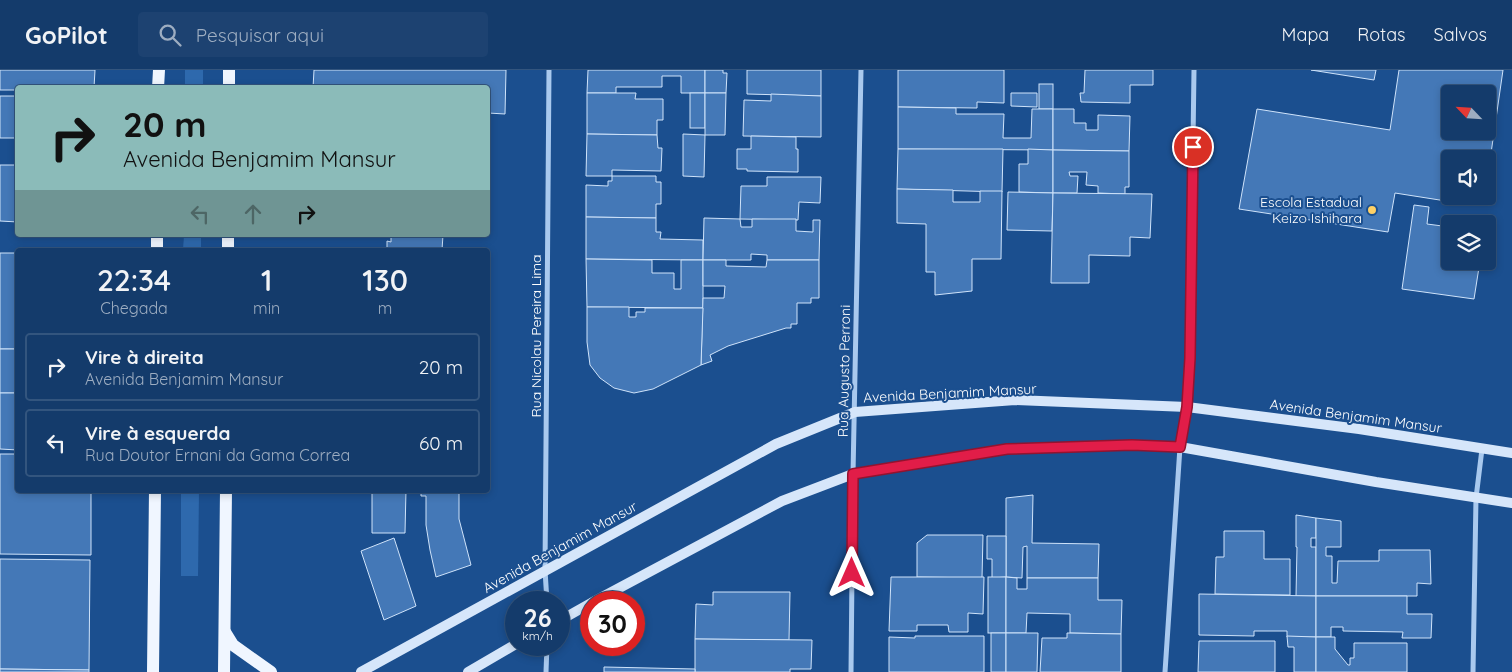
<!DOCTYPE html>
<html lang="pt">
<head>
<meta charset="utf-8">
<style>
  :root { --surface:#143b6b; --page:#1d4271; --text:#f1f3f6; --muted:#9dadc1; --line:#33557e }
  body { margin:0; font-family:Quicksand,sans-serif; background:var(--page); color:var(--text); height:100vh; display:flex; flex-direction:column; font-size:19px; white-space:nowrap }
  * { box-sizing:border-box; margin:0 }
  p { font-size:16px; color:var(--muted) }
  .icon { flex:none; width:28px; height:28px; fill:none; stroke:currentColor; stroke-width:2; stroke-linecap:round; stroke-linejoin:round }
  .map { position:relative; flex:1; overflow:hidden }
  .sheet { position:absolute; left:15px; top:178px; width:475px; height:245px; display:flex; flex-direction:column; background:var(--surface); border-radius:5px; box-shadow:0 2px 8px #0003,0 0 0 1px var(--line) }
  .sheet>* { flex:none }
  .hud { position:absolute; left:15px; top:15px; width:475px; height:152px; border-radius:5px; box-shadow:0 2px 8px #0003,0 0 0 1px var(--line); background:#8bbbb9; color:#111; overflow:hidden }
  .needle { width:32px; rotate:295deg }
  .tools { position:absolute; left:1441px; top:15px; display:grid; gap:10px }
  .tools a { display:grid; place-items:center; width:55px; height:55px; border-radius:5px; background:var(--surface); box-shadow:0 2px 8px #0003,0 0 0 1px var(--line); font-size:25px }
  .speed { position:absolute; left:505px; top:521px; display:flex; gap:10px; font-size:25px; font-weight:700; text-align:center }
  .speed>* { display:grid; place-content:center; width:65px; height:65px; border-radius:50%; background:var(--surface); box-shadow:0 2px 8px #0003,0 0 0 1px var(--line); line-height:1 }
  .speed small { font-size:12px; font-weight:400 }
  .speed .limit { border:8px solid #d22; background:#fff; color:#111 }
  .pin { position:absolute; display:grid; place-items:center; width:42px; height:42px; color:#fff; margin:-21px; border:2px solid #fff; border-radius:50%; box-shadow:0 1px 5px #0007 }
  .me { position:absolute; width:55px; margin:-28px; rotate:0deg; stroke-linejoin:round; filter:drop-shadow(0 0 4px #0008) }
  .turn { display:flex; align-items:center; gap:18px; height:105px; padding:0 25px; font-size:22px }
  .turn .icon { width:65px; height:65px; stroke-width:2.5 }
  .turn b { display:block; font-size:35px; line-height:42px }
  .lanes { display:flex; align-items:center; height:48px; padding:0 25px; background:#0003; justify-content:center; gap:25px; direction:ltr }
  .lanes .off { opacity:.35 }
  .eta { display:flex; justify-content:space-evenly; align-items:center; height:85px; text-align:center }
  .eta b { font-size:30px; font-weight:600; line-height:35px }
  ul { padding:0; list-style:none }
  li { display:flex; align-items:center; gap:15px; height:68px; margin:0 10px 8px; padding:0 15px; border:2px solid var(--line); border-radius:5px }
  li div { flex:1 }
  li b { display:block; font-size:19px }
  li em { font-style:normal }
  header { display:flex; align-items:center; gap:30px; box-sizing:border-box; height:70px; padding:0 25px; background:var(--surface); border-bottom:1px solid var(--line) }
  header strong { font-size:24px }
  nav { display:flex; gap:28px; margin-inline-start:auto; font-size:18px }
  .search { width:350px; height:45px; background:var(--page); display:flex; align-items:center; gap:12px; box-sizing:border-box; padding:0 18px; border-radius:5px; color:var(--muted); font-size:19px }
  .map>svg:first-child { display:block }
  .green { fill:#2e69ad }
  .building { fill:#4478b7; stroke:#cfe3fa; fill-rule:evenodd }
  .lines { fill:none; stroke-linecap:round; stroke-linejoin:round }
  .street { stroke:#a9c9ee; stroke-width:5 }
  .secondary { stroke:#d6e6fa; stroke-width:10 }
  .primary { stroke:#f0f6ff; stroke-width:12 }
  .route-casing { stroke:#92132f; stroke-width:12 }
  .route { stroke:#e11d48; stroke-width:9 }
  .poi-dot { fill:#ffd166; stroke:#1b4f8f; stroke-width:2 }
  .labels { text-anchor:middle; stroke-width:4; stroke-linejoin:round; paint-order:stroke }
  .poi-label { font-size:14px; fill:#fff; stroke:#1b4f8f; text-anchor:end }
  .street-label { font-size:14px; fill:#fff; stroke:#1b4f8f }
</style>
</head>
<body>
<header>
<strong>GoPilot</strong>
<div class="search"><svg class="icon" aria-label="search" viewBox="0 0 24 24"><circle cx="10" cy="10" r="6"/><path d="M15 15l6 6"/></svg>Pesquisar aqui</div>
<nav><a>Mapa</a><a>Rotas</a><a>Salvos</a></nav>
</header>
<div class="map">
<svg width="1512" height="602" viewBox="0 0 1512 602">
  <rect width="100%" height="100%" fill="#1b4f8f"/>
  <g class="green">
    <rect x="185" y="0" width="18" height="17"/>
    <path d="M184 165H201V180H183Z"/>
    <path d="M181 420H199L198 506H181Z"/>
  </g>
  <g class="building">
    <path d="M0 0H95L94 18H18V20H0Z"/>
    <path d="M314 0H506L505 44 488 43V18H313Z"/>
    <path d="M588 0H705V23H681V6H662V17H616V23H587Z"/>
    <path d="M705 0H723V3H727L726 23H705Z"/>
    <path d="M747 0H821V26L747 24Z"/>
    <path d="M898 0H1004V33L977 32V38L898 37Z"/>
    <path d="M1085 0H1153V15H1130V33L1081 32 1080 23H1084Z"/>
    <path d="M1311 0H1376L1374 10Z"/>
    <path d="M1399 0H1503L1488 104V89H1450V112H1449L1446 131 1395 123 1388 162 1239 139 1257 39 1390 60ZM1450 24H1488V61H1450Z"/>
    <rect x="1039" y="14" width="14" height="25"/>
    <path d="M587 23H636L635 29H663V50H657V65L587 64Z"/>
    <rect x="690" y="23" width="15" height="35"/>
    <path d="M705 23H726L725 65H705Z"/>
    <path d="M1011 23H1037V37L1011 36Z"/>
    <path d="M771 24 821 26V67L743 66 744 30 771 31Z"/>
    <rect x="0" y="26" width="18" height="42"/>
    <path d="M898 37 956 38V44H1004L1003 68H1031L1032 39H1053V80L898 79Z"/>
    <path d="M1053 39H1074V53H1086V60H1098V45L1130 46 1129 81 1053 80Z"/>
    <path d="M587 64 657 65 658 78H662L661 101 612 100V106H586Z"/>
    <path d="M683 64 705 65 704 107 683 106Z"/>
    <path d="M751 66 796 67V79H798V102L747 101V99H737V79H751Z"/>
    <path d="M898 79H1003L1002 122 897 119Z"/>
    <path d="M1028 79 1053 80V123L1019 122V94H1028Z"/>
    <path d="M1053 80 1129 81V117H1125V124L1098 123V116L1086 115 1087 102H1069L1070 106H1078L1077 123H1053Z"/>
    <path d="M0 95H18V152L0 151Z"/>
    <path d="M612 106H656V112H661V134H656V148L586 147V115L608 116V111H612Z"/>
    <path d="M767 107H821L820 133 799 132 798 150 740 149 741 116H767Z"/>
    <path d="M897 119 953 120V132H980V121H1002L1001 189H972V221L935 225V202H926V154L897 153Z"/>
    <path d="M1008 122 1053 123 1052 161 1007 160Z"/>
    <path d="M1053 123 1152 124 1150 168 1130 167V186L1089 185V213H1051Z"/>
    <path d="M1414 135 1429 137 1427 154 1450 157V191H1480L1474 229 1402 219Z"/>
    <path d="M586 147 656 148V162H661L660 169 703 170V190L586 189Z"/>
    <path d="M704 148 740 149 741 157H752V149H796V161L813 162V150H820L819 190H767V185L751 184V190H703Z"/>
    <path d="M391 165H443L442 180H387V171L391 172Z"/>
    <rect x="0" y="183" width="18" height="96"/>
    <path d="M586 189 652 190V203H674V219H681V190H703V238L587 237Z"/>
    <path d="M703 190H726V196L766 197 767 190H819V228H811V233H797V254H791V258H786L728 276 710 285 712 291 701 295 703 228H724L725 216H703Z"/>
    <path d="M587 237H629V247H636V242H645V238H703L701 295 653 319 634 323 614 318 600 308 590 295 587 272Z"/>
    <rect x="0" y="279" width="18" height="44"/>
    <path d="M0 323H18V380L0 379Z"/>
    <path d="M0 384H18V420H91V485L0 484Z"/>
    <path d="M372 420H406L405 463H372Z"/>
    <path d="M421 420H459V449L471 495 436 507 430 480 426 455V426H421Z"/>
    <path d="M1033 425 1032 473 1099 474 1098 508H1027V476L1023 477 1022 508 1006 507V428Z"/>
    <path d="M1296 445 1316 448V468H1311V477H1316V526H1296L1297 477H1296Z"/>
    <path d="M1316 448 1341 451V477H1326V486H1332V513H1337L1338 491H1379V480H1430L1431 514 1417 513V526H1316Z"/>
    <path d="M1224 461H1264V489H1290V525L1215 524 1216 487H1224Z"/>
    <path d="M927 465H983L982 508 917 507V473Z"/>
    <path d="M987 466H1006V507L992 508V489H987Z"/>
    <path d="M394 468 416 536 384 550 361 481Z"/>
    <path d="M0 489 90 490 89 600 0 599Z"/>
    <path d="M891 507H984L983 544 968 543V562H949L948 555H917V561H889Z"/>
    <rect x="988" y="507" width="18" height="56"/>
    <path d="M1006 507 1017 508V519H1027V508H1098V530H1122L1121 564 1070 563V544L1027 543 1026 563H1006Z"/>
    <path d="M713 522H790L789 570 695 569 696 534 713 535Z"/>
    <path d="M1199 524 1316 526V567H1287V561H1254V566L1199 565Z"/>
    <path d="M1316 526H1407V544H1432L1431 568H1402L1403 562 1343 561V557H1331V567H1316Z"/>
    <rect x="991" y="563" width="15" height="39"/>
    <path d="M1006 563H1038L1037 602H1006Z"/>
    <path d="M1067 563 1121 564V602H1040L1042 568H1067Z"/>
    <path d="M915 566H984V602H889V567L915 568Z"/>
    <path d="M1287 566 1316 567V602H1294V577H1288Z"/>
    <path d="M1316 567H1335V579L1348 595H1350V588H1354V573H1407V602H1316Z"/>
    <path d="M695 569 812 570 811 599H790V602H695Z"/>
    <path d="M1199 571H1275V602H1198Z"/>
    <path d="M604 597 695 599V602H604Z"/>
    <path d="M0 599 89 600V602H0Z"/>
  </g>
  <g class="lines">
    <g class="street">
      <path d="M547 532 545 500 549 0"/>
      <path d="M546 602 547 575"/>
      <path d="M851 602 853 404 861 0"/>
      <path d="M1165 602 1180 377 1187 337 1190 288 1194 0"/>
      <path d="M1473 602 1476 428 1482 379"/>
    </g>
    <g class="secondary">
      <path d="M593 532 782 431 853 404 1007 379 1132 375 1180 377 1376 412 1512 433"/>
      <path d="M559 551 591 533"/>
      <path d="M361 602 776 374 855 342 1015 330 1187 337 1359 359 1512 383"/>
      <path d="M468 602 516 574"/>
    </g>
    <g class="primary">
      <path d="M158 18 159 0"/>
      <path d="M229 18V0"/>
      <path d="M157 180V165"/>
      <path d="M228 180V165"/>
      <path d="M225 562 233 575 271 602"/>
      <path d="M153 602 155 420"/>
      <path d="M224 602 226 420"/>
    </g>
  </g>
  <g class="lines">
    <defs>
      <path id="route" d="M852 503 853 404 1007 379 1132 375 1180 377 1187 337 1190 288 1193 77"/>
    </defs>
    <use href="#route" class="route-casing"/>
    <use href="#route" class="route"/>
  </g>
  <circle class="poi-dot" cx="1372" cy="140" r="5"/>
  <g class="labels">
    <g class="poi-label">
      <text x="1362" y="137">Escola Estadual<tspan x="1362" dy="16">Keizo Ishihara</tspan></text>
    </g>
    <g class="street-label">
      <text transform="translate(536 266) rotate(-90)" y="5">Rua Nicolau Pereira Lima</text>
      <text transform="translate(844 301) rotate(-89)" y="5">Rua Augusto Perroni</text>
      <text transform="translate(950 323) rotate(-3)" y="5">Avenida Benjamim Mansur</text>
      <text transform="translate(1356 346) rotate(8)" y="5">Avenida Benjamim Mansur</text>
      <text transform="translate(560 477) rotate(-29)" y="5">Avenida Benjamim Mansur</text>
    </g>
  </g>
</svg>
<div class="tools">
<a><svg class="needle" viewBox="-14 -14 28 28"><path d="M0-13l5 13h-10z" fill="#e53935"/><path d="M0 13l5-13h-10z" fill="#9dadc1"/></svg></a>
<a><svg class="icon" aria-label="sound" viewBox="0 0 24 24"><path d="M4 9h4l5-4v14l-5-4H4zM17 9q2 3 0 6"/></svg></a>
<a><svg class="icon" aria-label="layers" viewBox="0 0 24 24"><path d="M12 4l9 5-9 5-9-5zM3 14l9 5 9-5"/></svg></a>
</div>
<div class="speed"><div>26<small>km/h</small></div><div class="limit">30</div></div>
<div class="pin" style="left:1193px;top:77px;background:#d93025"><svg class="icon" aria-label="arrive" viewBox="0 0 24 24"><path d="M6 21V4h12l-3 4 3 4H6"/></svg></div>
<svg class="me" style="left:852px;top:503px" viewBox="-20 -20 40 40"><path d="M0-17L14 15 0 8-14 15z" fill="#e11d48" stroke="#fff" stroke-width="4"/></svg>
<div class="hud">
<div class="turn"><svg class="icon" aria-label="right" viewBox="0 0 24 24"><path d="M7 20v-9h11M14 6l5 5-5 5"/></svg><div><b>20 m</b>Avenida Benjamim Mansur</div></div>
<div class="lanes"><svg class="icon off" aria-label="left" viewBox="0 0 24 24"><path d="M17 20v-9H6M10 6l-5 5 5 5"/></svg><svg class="icon off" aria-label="ahead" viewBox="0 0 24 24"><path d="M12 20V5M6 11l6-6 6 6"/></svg><svg class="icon" aria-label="right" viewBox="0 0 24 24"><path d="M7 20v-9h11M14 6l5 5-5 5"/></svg></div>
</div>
<section class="sheet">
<div class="eta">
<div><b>22:34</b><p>Chegada</p></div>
<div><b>1</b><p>min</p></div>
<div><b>130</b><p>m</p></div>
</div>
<ul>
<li><svg class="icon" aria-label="right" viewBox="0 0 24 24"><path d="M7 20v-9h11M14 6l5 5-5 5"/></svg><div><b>Vire à direita</b><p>Avenida Benjamim Mansur</p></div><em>20 m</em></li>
<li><svg class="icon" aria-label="left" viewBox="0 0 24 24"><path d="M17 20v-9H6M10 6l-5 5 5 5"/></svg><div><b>Vire à esquerda</b><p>Rua Doutor Ernani da Gama Correa</p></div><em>60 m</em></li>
</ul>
</section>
</div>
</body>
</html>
